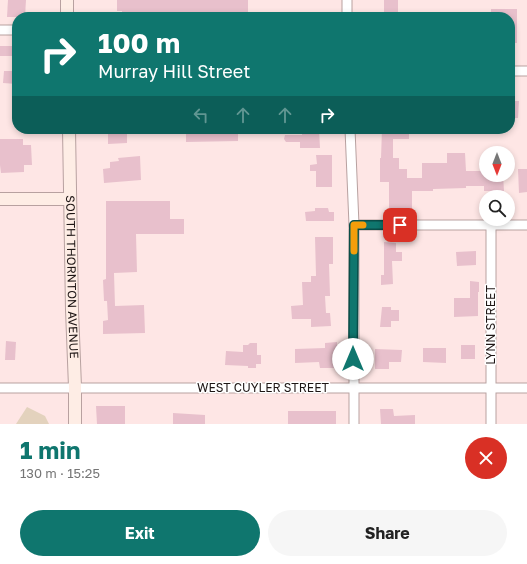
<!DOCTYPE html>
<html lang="en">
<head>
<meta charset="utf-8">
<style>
  :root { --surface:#fff; --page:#f6f6f6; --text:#222; --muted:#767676; --accent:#0f766e }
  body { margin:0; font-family:"Golos Text",sans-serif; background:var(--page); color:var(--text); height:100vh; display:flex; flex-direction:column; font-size:15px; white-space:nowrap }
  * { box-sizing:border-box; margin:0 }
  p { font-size:13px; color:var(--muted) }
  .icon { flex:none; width:22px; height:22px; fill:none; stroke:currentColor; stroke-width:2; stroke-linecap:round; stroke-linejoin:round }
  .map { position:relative; height:424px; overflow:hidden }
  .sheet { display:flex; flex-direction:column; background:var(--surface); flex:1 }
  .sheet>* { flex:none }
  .guide { position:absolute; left:12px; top:12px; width:503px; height:122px; border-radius:16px; box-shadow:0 2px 6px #0003; background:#0f766e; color:#fff; overflow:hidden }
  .needle { width:26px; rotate:180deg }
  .controls { position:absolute; left:479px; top:146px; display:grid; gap:8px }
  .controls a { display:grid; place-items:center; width:36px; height:36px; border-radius:50%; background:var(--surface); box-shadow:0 2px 6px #0003; font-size:20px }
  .pin { position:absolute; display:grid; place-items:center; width:34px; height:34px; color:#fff; margin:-17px; border-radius:8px; box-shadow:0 2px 6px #0006 }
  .me { position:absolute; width:44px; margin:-22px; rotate:0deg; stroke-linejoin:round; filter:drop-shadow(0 0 3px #0008) }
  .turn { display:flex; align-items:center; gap:14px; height:84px; padding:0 20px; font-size:18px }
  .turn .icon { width:52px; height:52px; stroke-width:2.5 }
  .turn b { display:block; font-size:28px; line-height:34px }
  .lanes { display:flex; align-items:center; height:38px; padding:0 20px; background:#0003; justify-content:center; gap:20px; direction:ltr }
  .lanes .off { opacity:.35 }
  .round { display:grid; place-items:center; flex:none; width:42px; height:42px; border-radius:21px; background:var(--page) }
  .overview { display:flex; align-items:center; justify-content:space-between; height:68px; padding:0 20px }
  h1 { font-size:24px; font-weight:700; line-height:30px; color:var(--accent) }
  .primary-button { display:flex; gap:8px; margin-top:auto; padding:8px 20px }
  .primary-button a { flex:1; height:46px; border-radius:24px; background:var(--accent); color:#fff; font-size:16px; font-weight:700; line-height:46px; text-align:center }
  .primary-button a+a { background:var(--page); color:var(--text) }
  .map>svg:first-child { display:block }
  .green { fill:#e3d2bd }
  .building { fill:#e8c0cc }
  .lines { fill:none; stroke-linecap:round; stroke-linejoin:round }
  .street-casing { stroke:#b8a1a0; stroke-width:11 }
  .secondary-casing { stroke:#b8a1a0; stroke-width:14 }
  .street { stroke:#fff; stroke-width:9 }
  .secondary { stroke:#feede5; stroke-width:12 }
  .route-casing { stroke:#0a4d48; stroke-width:10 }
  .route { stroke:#0f766e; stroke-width:7 }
  .slow { stroke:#f59e0b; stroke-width:7 }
  .labels { text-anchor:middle; stroke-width:3; stroke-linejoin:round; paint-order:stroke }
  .street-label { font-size:12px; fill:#1e1615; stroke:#fff }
</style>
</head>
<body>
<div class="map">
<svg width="527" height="424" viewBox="0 0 527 424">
  <rect width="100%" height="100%" fill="#fee6e5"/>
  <path class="green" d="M27 407 45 416 49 424H16Z"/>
  <g class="building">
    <path d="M8 0H26L25 17H7Z"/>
    <path d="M117 0H248V17H170V13H122V11H117Z"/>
    <rect x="384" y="0" width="14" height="17"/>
    <path d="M491 9H517V43H510V17H491Z"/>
    <rect x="0" y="46" width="16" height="10"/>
    <path d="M4 71H17V84L3 83Z"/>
    <path d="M510 101H519L518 118H510Z"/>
    <path d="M108 129H127V143L108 144Z"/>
    <path d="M186 129H238V141L186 142Z"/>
    <path d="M302 129H319L320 148H300V142H286L284 139 285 135H302Z"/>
    <path d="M382 129H393V131H409V139H393V158H399V169H407V178H422V163H447V153H465L466 171H486V175H503L504 191H484V186H466V188L433 189V191H412V212H389V182H380V158H381Z"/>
    <path d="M0 139H23V145H31L32 165H24V172L1 173 0 165Z"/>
    <path d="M316 155H332V187H316V171H310V165L317 164Z"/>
    <path d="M140 156 141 180 104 183 103 169 110 168V162L119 161 118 158Z"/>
    <path d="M518 169H527V192L519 193Z"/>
    <path d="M106 201H170V219H184V234H136L137 272 114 273 115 306 144 305 145 333 103 334V321L108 320 107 301H104L103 280 106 279Z"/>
    <path d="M315 208H328L329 212H334V221H306L305 212 315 211Z"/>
    <path d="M315 237H333V264H329L330 296H325L326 313H330L331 326 311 327V319H292L291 306 303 305 302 282H311V276H316Z"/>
    <path d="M384 242 396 243V252H402V261H392L393 284 381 285V275H384Z"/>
    <path d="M476 251V265L457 266 456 252Z"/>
    <path d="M470 281 479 282V292H478V316L454 317V298H470Z"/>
    <path d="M382 307H391V310H399V321H391V327H380Z"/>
    <path d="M6 341 16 342 15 360H5Z"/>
    <path d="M337 342V349H340L341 368H320L319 362 295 363V349L325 348V343Z"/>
    <path d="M250 343H257V355H261V364H256V368H248V366L225 365 226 351 243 352V345H248Z"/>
    <rect x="461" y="345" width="14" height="14"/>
    <path d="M423 348H446V363L423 362Z"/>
    <path d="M375 349 402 350 401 362H389V369H375Z"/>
    <path d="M96 406H125V424H97Z"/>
    <path d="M380 409H393L394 416 415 415V424H381Z"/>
    <rect x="288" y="411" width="48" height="13"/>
    <path d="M173 413 205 415V424H173Z"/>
  </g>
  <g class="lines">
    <defs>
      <g id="street">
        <path d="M347 0V17"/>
        <path d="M0 30H17"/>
        <path d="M510 71H527"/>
        <path d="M350 129 354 225V424"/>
        <path d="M354 225H527"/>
        <path d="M491 226V424"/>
        <path d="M0 388H527"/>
      </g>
      <g id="secondary">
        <path d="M67 0V17"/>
        <path id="s1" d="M69 129 72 310 75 387V424"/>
        <path d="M0 199H70"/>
      </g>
    </defs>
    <use href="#street" class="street-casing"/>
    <use href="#secondary" class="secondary-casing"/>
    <use href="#street" class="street"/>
    <use href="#secondary" class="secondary"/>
  </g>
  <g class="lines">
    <defs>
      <path id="route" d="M353 359 354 225H400"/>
    </defs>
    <use href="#route" class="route-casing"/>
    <use href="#route" class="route"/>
    <path class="slow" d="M354 251V225H363"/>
  </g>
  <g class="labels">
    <g class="street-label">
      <text dy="4" stroke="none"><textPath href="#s1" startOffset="148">SOUTH THORNTON AVENUE</textPath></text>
      <text transform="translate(491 325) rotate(-90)" y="4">LYNN STREET</text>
      <text x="263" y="392">WEST CUYLER STREET</text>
    </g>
  </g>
</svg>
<div class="controls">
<a><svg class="needle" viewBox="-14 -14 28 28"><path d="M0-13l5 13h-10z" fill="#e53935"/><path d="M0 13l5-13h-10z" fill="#767676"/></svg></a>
<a><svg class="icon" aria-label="search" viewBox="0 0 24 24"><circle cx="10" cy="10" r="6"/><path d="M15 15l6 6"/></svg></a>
</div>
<div class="pin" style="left:400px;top:225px;background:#d93025"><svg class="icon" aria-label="arrive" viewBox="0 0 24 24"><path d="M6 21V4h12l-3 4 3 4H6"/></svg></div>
<svg class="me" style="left:353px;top:359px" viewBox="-20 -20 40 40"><circle r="19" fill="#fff"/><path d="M0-13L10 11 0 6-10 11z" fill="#0f766e"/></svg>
<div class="guide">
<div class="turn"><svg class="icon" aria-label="right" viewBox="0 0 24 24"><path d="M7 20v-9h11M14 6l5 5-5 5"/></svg><div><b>100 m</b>Murray Hill Street</div></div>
<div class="lanes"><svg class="icon off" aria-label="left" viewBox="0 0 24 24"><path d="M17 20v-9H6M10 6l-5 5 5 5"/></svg><svg class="icon off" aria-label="ahead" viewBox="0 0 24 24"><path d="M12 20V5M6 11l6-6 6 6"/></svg><svg class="icon off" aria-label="ahead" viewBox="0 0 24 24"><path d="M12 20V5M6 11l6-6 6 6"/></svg><svg class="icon" aria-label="right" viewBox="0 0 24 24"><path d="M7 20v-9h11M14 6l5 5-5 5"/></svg></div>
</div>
</div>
<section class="sheet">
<div class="overview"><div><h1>1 min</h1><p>130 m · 15:25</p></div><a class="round" style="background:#d93025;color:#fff"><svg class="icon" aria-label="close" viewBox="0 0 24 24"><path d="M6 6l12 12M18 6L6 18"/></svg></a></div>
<div class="primary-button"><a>Exit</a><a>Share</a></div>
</section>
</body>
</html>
